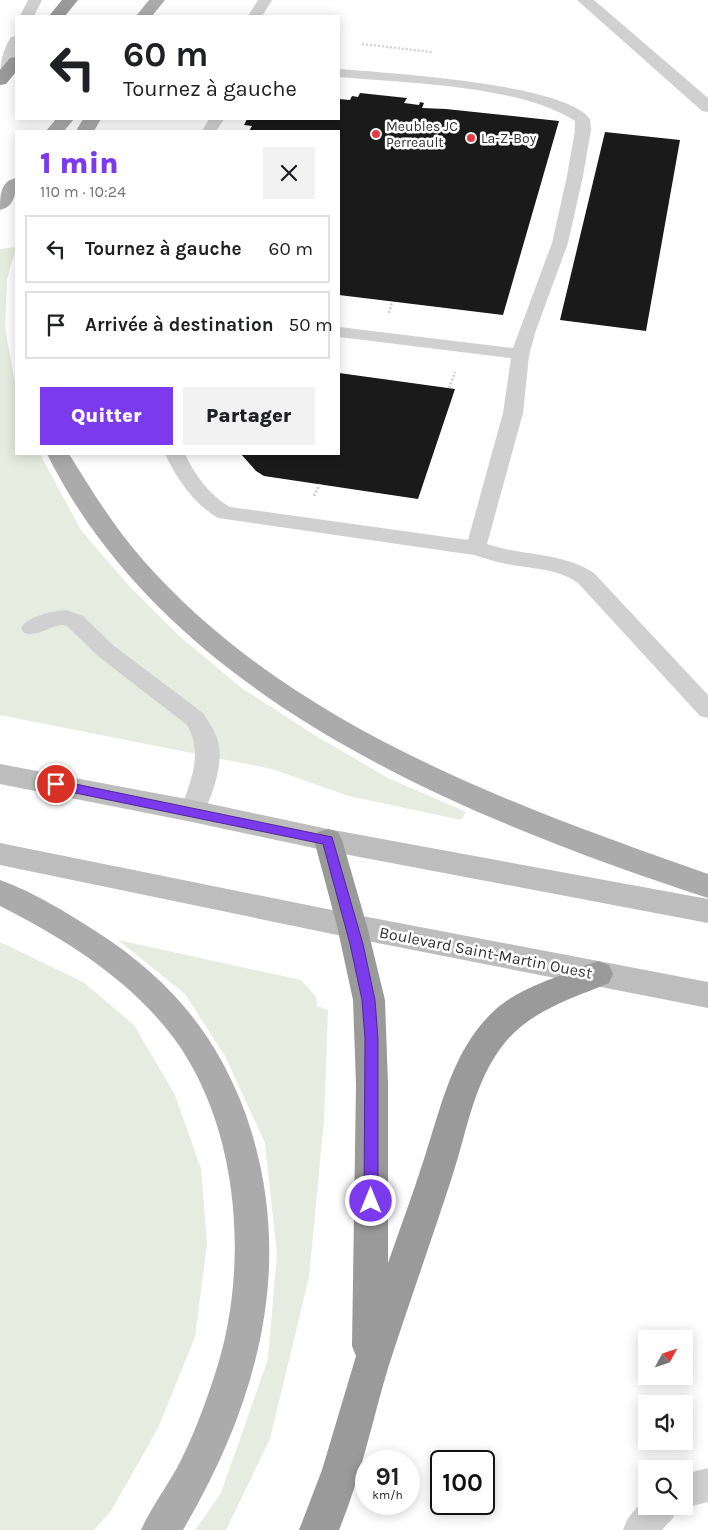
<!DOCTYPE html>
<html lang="fr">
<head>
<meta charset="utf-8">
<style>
  :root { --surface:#fff; --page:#f2f2f2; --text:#202124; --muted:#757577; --line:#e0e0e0; --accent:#7c3aed }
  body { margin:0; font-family:Karla,sans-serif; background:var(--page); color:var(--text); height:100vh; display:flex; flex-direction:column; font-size:19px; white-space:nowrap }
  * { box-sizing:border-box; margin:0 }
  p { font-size:16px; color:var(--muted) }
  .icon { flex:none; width:28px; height:28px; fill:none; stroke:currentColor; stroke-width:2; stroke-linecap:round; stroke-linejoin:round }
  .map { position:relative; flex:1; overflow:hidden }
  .panel { position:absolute; left:15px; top:130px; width:325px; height:325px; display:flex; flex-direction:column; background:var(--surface); border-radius:0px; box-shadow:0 2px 12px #0003 }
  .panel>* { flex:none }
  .guide { position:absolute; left:15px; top:15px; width:325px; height:105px; border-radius:0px; box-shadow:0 2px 12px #0003; background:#fff; color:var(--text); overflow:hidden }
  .needle { width:32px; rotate:50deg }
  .fabs { position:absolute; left:638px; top:1330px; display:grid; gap:10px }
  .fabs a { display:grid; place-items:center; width:55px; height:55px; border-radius:0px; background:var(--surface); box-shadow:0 2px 12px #0003; font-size:25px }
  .speed { position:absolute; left:355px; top:1450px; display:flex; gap:10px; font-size:25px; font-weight:700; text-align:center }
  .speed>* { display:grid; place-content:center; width:65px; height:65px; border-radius:50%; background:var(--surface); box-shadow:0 2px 12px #0003; line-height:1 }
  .speed small { font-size:12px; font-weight:400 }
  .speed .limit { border:2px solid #111; border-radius:8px; background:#fff; color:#111 }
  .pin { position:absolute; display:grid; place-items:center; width:42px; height:42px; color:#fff; margin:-21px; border:2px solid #fff; border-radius:50%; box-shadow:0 1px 5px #0007 }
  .me { position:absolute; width:55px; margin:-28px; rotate:0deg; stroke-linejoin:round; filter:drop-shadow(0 0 4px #0008) }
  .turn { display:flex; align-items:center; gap:18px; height:105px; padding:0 25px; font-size:22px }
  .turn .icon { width:65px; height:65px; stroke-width:2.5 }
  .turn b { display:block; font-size:35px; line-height:42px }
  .round { display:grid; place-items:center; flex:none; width:52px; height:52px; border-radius:0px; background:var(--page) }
  .summary { display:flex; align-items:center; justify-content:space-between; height:85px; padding:0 25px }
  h1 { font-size:30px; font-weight:800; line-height:38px; color:var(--accent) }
  .primary-button { display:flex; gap:10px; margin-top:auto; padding:10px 25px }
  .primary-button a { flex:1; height:58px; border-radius:0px; background:var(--accent); color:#fff; font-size:20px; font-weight:800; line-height:58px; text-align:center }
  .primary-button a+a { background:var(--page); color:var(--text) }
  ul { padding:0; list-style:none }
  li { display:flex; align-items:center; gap:15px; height:68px; margin:0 10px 8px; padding:0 15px; border:2px solid var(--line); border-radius:0px }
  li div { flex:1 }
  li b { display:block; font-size:19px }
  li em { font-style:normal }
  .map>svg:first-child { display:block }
  .green { fill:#e6ecdf }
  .building { fill:#1a1a1a }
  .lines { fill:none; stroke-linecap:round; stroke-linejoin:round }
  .path-far1 { stroke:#cdcdcd; stroke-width:2; stroke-dasharray:2 2; stroke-linecap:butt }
  .path { stroke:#cdcdcd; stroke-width:2.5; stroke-dasharray:2 2; stroke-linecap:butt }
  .service { fill:#d0d0d0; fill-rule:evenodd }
  .minor { fill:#d0d0d0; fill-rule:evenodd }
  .secondary { fill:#bdbdbd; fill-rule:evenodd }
  .primary { fill:#ababab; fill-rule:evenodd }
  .motorway { fill:#9a9a9a; fill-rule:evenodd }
  .route { fill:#7c3aed; stroke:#51269a }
  .poi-dot { fill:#e63946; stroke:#fff; stroke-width:2 }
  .labels { text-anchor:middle; stroke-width:5; stroke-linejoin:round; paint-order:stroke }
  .far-poi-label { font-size:14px; fill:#333; stroke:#fff; text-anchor:start }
  .street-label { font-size:16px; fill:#333; stroke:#fff }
</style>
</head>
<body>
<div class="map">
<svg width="708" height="1530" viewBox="0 0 708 1530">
  <rect width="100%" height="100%" fill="#fff"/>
  <g class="green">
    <path d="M16 247 7 279 5 328 16 388V454H40L81 530 128 585 177 634 243 689 316 736 388 778 466 812 461 820 349 796 272 769 0 715V249Z"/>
    <path d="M118 940 301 980 316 997 317 1006 328 1010 324 1120 309 1277 270 1439 226 1530H195L221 1493 268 1359 277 1254 265 1143 225 1056 185 994Z"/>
    <path d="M0 942 83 982 134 1025 175 1095 201 1169 207 1244 195 1337 158 1428 111 1511 94 1530H0Z"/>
  </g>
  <g class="building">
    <path d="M360 93 407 98 404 103 419 105 420 102 424 103 422 108 446 109 559 121 503 315 339 295V131H249L252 126 244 125 247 119H339V99L350 100 352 96 358 97Z"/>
    <path d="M605 132 680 140 646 331 560 320Z"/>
    <path d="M339 373 455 389 418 499 264 476 256 471 241 454H339Z"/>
  </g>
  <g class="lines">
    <path class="path-far1" d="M362 44 432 52"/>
    <g class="path">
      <path d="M389 313 392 302"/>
      <path d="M449 388 455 372"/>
      <path d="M314 496 320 484"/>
    </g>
    <g class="service">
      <path d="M28 0H42L34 16H20Z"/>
      <path d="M258 0H272L262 16H248Z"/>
      <path d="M16 36C17 52 14 65 5 79L0 80C0 64 2 51 11 37Z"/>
      <path d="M339 69C386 73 564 83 590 119L591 130 583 176 568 243 535 333 529 356 523 413 487 544C522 556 562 552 594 573L708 695V718L700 716 578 583C558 569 536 569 512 565 499 563 487 559 474 555L218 518C193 503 177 479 165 454H185C195 475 209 495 230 507L468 540 503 413 511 358 339 337V327L513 348 552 243 567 176 575 130V121C520 85 405 83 339 77Z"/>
      <path d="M209 119H224L216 131H202Z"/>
      <path d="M66 610 83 616 114 646 203 713C209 722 215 731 218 741 224 765 212 797 201 818L192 820 183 818 180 811C190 783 204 753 187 725L98 656 67 626C55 621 41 638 24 633L21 628C28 616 53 611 66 610Z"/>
      <path d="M708 1468V1502L684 1508 680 1506H684V1474Z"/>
      <path d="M646 1497V1506H678L673 1518 662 1530H623L628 1518Z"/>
    </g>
    <path class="minor" d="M577 0H594L708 98V112L702 111Z"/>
    <g class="secondary">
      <path d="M0 764 192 800 328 829 708 899V923L328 851 192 822 0 784Z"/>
      <path d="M0 843 352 914 708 982V1008L352 938 0 865Z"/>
    </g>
    <g class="primary">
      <path d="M149 0H165L152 16H136Z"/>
      <path d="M56 119H74L64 131H46Z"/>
      <path d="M83 119H101L94 131H76Z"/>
      <path d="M16 178C16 191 16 206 0 210 0 196 0 181 16 178Z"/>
      <path d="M47 454H69C92 491 114 527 143 560 287 724 508 804 708 874V898C462 817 169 699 47 454Z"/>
      <path d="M0 880C34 892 67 913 97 932 169 978 217 1035 246 1115 297 1261 259 1401 183 1530H141C151 1508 165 1489 177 1468 192 1439 204 1408 214 1377 250 1272 241 1128 173 1037 128 978 65 939 0 906Z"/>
    </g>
    <g class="motorway">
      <path d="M62 0H78L65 16H49Z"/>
      <path d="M16 57V72L6 84 0 85V70L10 58Z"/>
      <path d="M328 829 338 832 342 840 367 926 385 1000 388 1084V1263C400 1228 413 1194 424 1159 441 1107 453 1048 495 1010 520 987 557 978 587 965L598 961 609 965 613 974 609 983C571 999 529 1011 503 1045 474 1082 467 1131 453 1174 432 1239 409 1303 388 1368 372 1422 361 1477 339 1530H299L322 1470 356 1356 352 1346 356 1084 353 1000 337 926 314 840 318 832Z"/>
    </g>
  </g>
  <path class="route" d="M56 780 332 837 363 944 375 1000 378 1039V1201L376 1206 371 1208 366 1206 364 1201 365 1039 362 1000 350 944 323 844 51 788 50 784Z"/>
  <g class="poi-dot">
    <circle cx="376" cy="134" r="5"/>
    <circle cx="471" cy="138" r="5"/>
  </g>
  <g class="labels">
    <g class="far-poi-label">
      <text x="386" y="131">Meubles JC<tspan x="386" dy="16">Perreault</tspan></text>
      <text x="481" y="143">La-Z-Boy</text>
    </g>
    <g class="street-label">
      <text transform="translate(486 952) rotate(11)" y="6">Boulevard Saint-Martin Ouest</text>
    </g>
  </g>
</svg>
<div class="fabs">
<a><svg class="needle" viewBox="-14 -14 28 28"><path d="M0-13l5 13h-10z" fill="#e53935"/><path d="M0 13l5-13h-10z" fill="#757577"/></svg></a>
<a><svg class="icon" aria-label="sound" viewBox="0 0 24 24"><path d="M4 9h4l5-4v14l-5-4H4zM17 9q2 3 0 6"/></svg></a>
<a><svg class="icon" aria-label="search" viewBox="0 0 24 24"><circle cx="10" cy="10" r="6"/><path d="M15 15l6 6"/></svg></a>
</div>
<div class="speed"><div>91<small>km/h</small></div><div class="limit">100</div></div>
<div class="pin" style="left:56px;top:784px;background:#d93025"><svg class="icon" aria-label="arrive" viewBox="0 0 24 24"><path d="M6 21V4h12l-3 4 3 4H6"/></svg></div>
<svg class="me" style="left:371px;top:1201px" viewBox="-20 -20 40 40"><circle r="17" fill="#7c3aed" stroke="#fff" stroke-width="3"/><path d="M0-11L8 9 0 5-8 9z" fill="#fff"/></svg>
<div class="guide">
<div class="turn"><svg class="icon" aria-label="left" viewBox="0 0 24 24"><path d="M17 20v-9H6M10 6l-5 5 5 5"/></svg><div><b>60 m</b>Tournez à gauche</div></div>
</div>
<section class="panel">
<div class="summary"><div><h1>1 min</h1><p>110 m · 10:24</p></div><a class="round"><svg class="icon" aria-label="close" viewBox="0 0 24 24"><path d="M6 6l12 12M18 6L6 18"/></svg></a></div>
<ul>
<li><svg class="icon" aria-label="left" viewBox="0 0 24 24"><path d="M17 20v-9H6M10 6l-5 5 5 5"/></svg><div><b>Tournez à gauche</b></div><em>60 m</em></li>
<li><svg class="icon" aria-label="arrive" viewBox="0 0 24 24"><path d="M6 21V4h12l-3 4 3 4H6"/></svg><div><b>Arrivée à destination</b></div><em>50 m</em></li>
</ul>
<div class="primary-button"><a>Quitter</a><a>Partager</a></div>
</section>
</div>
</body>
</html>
